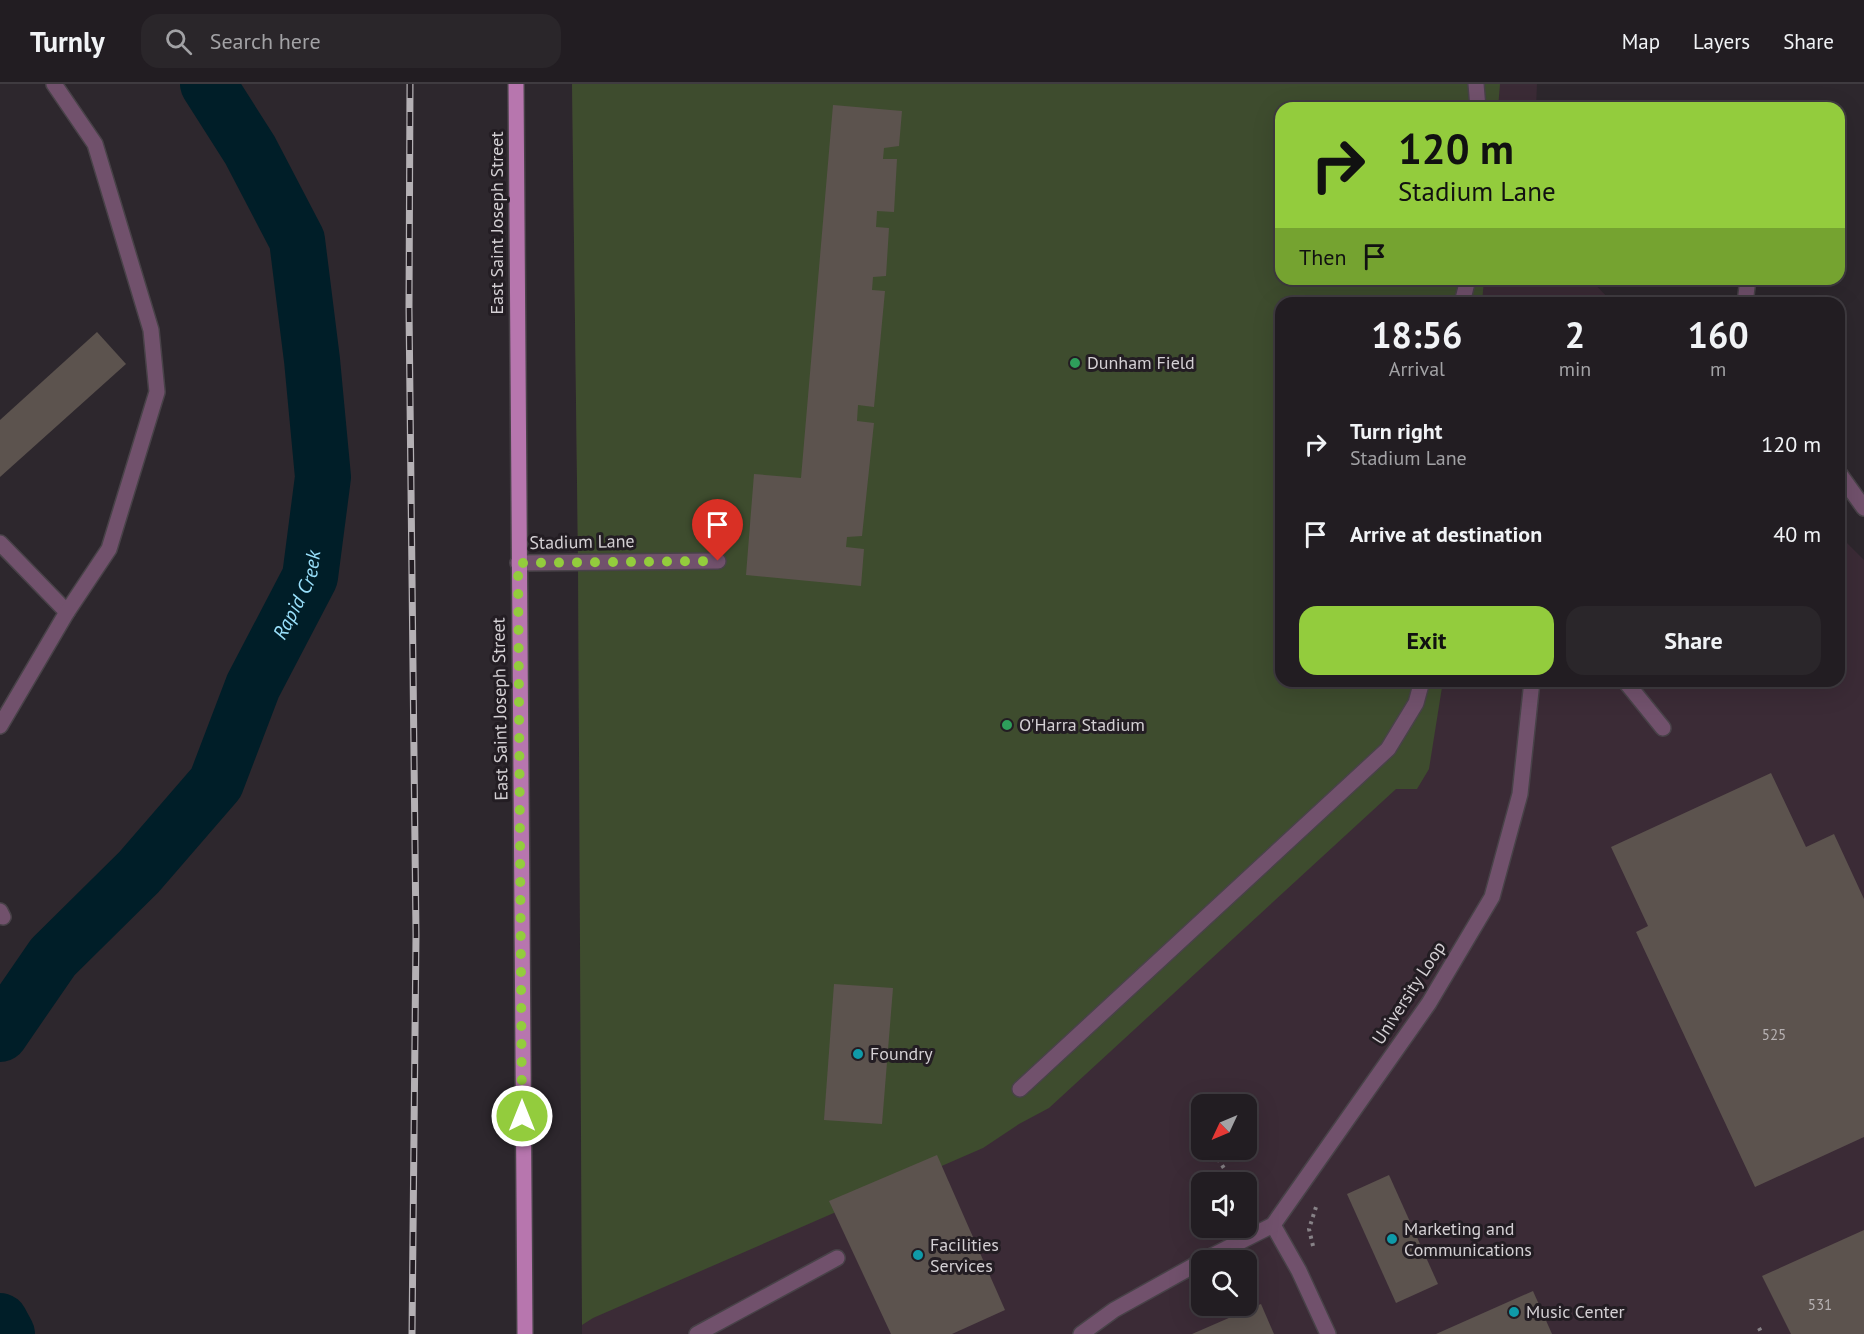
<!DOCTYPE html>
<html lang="en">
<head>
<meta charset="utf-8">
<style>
  :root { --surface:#221d22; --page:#2a262a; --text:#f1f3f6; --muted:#a2a2a5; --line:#3f3b40; --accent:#93cc3d }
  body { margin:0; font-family:"PT Sans",sans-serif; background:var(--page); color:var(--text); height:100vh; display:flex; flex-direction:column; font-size:22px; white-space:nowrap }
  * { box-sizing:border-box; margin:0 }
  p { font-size:20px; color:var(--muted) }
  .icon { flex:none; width:33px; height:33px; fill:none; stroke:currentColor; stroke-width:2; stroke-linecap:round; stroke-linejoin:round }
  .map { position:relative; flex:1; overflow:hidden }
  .side { position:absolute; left:1275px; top:213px; width:570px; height:390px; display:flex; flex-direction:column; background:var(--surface); border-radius:18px; box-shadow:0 6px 24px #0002,0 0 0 2px var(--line) }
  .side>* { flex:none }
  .guide { position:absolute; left:1275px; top:18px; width:570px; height:183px; border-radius:18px; box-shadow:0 6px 24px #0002,0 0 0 2px var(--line); background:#93cc3d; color:#111; overflow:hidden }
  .needle { width:39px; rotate:226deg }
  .fabs { position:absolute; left:1191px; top:1010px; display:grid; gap:12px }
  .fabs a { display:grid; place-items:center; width:66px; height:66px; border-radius:12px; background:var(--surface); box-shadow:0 6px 24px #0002,0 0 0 2px var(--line); font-size:30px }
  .pin { position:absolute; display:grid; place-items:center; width:51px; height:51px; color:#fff; margin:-62px -26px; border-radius:50% 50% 50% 0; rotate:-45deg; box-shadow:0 0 6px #0007 }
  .pin .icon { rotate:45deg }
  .me { position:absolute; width:66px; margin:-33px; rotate:0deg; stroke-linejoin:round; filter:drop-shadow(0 0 4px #0008) }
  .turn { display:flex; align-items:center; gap:21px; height:126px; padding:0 24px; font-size:27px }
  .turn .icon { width:78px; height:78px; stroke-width:2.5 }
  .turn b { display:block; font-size:42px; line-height:51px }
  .then { display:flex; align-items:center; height:57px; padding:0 24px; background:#0003; gap:12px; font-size:22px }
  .eta { display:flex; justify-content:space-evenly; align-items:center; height:102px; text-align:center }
  .eta b { font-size:36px; font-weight:600; line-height:42px }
  .action { display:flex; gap:12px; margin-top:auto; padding:12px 24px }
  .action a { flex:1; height:69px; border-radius:18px; background:var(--accent); color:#111; font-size:24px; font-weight:600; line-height:69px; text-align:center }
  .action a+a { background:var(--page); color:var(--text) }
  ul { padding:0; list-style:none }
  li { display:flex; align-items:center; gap:18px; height:90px; padding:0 24px }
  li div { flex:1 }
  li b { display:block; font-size:22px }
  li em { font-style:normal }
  header { display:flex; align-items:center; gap:36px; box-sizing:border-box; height:84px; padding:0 30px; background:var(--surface); border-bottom:2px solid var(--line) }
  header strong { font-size:28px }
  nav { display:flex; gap:33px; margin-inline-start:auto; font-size:21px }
  .search { width:420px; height:54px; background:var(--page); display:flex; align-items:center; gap:15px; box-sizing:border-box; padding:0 21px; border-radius:18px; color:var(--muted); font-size:22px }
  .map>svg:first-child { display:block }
  .education { fill:#3b2b36; fill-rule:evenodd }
  .green { fill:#3e4c2e }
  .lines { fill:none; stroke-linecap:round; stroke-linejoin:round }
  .river { stroke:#001e28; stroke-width:56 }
  .building { fill:#5c534e }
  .minor-casing { stroke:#484248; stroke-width:18 }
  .major-casing { stroke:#484248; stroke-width:18 }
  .path { stroke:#878287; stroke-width:4; stroke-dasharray:3 4.5; stroke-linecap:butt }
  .minor { stroke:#71516c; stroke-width:15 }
  .major { stroke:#b776ae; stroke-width:15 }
  .rail-casing { stroke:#b4b0b4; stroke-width:7 }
  .rail { stroke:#231d23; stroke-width:4.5; stroke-dasharray:14; stroke-linecap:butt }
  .route { stroke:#93cc3d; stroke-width:10; stroke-dasharray:0 18 }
  .leisure-dot { fill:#2e9e5b; stroke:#231d23; stroke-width:2 }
  .culture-dot { fill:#0f9aa8; stroke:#231d23; stroke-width:2 }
  .labels { text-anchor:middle; stroke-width:6; stroke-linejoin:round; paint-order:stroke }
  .number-label { font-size:15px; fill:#b6b1b2 }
  .street-label { font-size:18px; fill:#d4d0d4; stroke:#231d23 }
  .poi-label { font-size:18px; fill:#d4d0d4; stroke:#231d23; text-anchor:start }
  .water-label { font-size:20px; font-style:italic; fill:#99e0fb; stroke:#231d23 }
</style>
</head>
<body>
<header>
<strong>Turnly</strong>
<div class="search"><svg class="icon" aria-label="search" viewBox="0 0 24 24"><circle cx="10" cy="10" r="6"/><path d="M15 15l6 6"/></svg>Search here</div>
<nav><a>Map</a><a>Layers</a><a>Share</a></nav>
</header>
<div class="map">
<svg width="1864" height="1250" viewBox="0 0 1864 1250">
  <rect width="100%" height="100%" fill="#2d272d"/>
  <path class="education" d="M572 0H1537L1536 24H1281V195H1590L1613 219H1281V597H1839V451L1864 476V1250H582L578 478ZM1202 1020H1246V1065H1202ZM1202 1098H1246V1143H1202ZM1202 1176H1246V1221H1202Z"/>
  <path class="green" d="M572 0H1500L1498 24H1281V195H1484L1482 219H1281V597H1443L1429 685 1417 705H1396L1049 1024 1019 1040 983 1064 593 1234 582 1241 578 478Z"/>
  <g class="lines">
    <g class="river">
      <path id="s1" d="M0 950 53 873 139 788 216 699 253 602 310 493 323 393 312 276 297 156 250 66 208 0"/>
      <path d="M0 1237 7 1250"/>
    </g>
  </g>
  <g class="building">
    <path d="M833 21 902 27 899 62 884 64 883 75H897L894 128 877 127 876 143 889 144 886 192 873 193 872 206 885 207 874 323 858 321 857 337 874 339 862 452 847 453 846 463 864 465 861 502 746 491 754 390 801 394Z"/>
    <path d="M1522 213 1574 217V219H1521Z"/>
    <path d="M97 248 126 280 0 393V336Z"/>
    <path d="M1771 689 1806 763 1834 750 1864 815V1053L1755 1103 1636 848 1648 842 1611 763Z"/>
    <path d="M834 900 893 904 882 1040 824 1036Z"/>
    <path d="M937 1071 1005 1226 952 1250H891L829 1117Z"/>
    <path d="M1389 1091 1438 1200 1396 1219 1347 1110Z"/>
    <path d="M1864 1146V1250H1791L1762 1192Z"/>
    <path d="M1533 1207 1552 1250H1436Z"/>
    <path d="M1261 1220 1274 1250H1192Z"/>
  </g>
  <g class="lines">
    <defs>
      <g id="minor">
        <path d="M1476 0 1478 24"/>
        <path d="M1462 219 1468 195"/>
        <path d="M1745 219 1748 195"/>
        <path d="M1839 389 1864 424"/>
        <path d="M0 459 67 528"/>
        <path d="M518 479 718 477"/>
        <path d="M1625 597 1663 644"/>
        <path d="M0 642 67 528 109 465 157 308 151 246 95 60 54 0"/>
        <path d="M0 827 3 833"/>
        <path d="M1020 1005 1388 665 1416 619 1422 597"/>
        <path d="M1273 1141 1299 1187 1328 1250"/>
        <path d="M1204 1176 1273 1141 1429 919 1492 813 1520 710 1532 597"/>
        <path d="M697 1250 837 1174"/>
        <path d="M1081 1250 1114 1226 1202 1177"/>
      </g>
      <path id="major" d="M516 0 525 1250"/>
    </defs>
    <use href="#minor" class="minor-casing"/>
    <use href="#major" class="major-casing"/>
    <g class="path">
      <path d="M1218 1075 1233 1098"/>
      <path d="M1246 1119 1249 1128"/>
      <path d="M1313 1162 1309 1145 1316 1123"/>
      <path d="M1759 1244 1762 1250"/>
    </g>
    <use href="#minor" class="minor"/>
    <use href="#major" class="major"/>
    <defs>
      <path id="rail" d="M410 0 409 225 416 851 412 1250"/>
    </defs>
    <use href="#rail" class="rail-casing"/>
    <use href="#rail" class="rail"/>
  </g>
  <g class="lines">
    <path class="route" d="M522 1032 518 479 718 477"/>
  </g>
  <g class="leisure-dot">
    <circle cx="1075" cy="279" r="6"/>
    <circle cx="1007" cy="641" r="6"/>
  </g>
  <g class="culture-dot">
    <circle cx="858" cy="970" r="6"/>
    <circle cx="1392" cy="1155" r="6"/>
    <circle cx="918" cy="1171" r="6"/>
    <circle cx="1514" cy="1228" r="6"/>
  </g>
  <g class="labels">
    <g class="number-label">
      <text x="1774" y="956">525</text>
      <text x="1820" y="1226">531</text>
    </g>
    <g class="street-label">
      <text transform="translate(497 139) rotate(-90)" y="6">East Saint Joseph Street</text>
      <text transform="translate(582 458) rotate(-1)" y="6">Stadium Lane</text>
      <text transform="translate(500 625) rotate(-91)" y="6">East Saint Joseph Street</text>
      <text transform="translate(1409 909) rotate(-57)" y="6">University Loop</text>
    </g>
    <g class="poi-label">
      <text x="1087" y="285">Dunham Field</text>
      <text x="1019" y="647">O'Harra Stadium</text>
      <text x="870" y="976">Foundry</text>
      <text x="1404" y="1151">Marketing and<tspan x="1404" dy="21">Communications</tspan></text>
      <text x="930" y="1167">Facilities<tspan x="930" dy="21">Services</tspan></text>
      <text x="1526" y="1234">Music Center</text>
    </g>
    <g class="water-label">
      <text dy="7" stroke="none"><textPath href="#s1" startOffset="538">Rapid Creek</textPath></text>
    </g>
  </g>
</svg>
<div class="fabs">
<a><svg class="needle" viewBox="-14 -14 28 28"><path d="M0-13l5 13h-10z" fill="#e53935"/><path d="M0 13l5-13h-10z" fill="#a2a2a5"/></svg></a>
<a><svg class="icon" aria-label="sound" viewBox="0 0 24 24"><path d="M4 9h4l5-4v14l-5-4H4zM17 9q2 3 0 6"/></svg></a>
<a><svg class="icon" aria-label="search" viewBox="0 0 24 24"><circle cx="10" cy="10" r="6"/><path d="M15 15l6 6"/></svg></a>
</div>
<div class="pin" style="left:718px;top:477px;background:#d93025"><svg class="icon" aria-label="arrive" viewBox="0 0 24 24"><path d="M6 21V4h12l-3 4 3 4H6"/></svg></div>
<svg class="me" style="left:522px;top:1032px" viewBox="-20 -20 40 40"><circle r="17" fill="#93cc3d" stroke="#fff" stroke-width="3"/><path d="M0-11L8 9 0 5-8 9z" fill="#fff"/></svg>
<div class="guide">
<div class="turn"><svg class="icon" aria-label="right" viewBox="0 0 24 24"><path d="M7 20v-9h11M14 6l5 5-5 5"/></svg><div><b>120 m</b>Stadium Lane</div></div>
<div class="then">Then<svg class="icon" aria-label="arrive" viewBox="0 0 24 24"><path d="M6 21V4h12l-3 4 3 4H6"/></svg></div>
</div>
<section class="side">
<div class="eta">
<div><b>18:56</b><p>Arrival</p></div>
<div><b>2</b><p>min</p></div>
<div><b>160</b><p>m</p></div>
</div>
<ul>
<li><svg class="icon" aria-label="right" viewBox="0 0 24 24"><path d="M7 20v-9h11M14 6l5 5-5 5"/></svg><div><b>Turn right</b><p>Stadium Lane</p></div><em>120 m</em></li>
<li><svg class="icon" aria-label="arrive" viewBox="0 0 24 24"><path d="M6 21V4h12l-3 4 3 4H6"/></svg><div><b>Arrive at destination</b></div><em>40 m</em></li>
</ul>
<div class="action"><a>Exit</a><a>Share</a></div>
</section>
</div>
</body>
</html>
